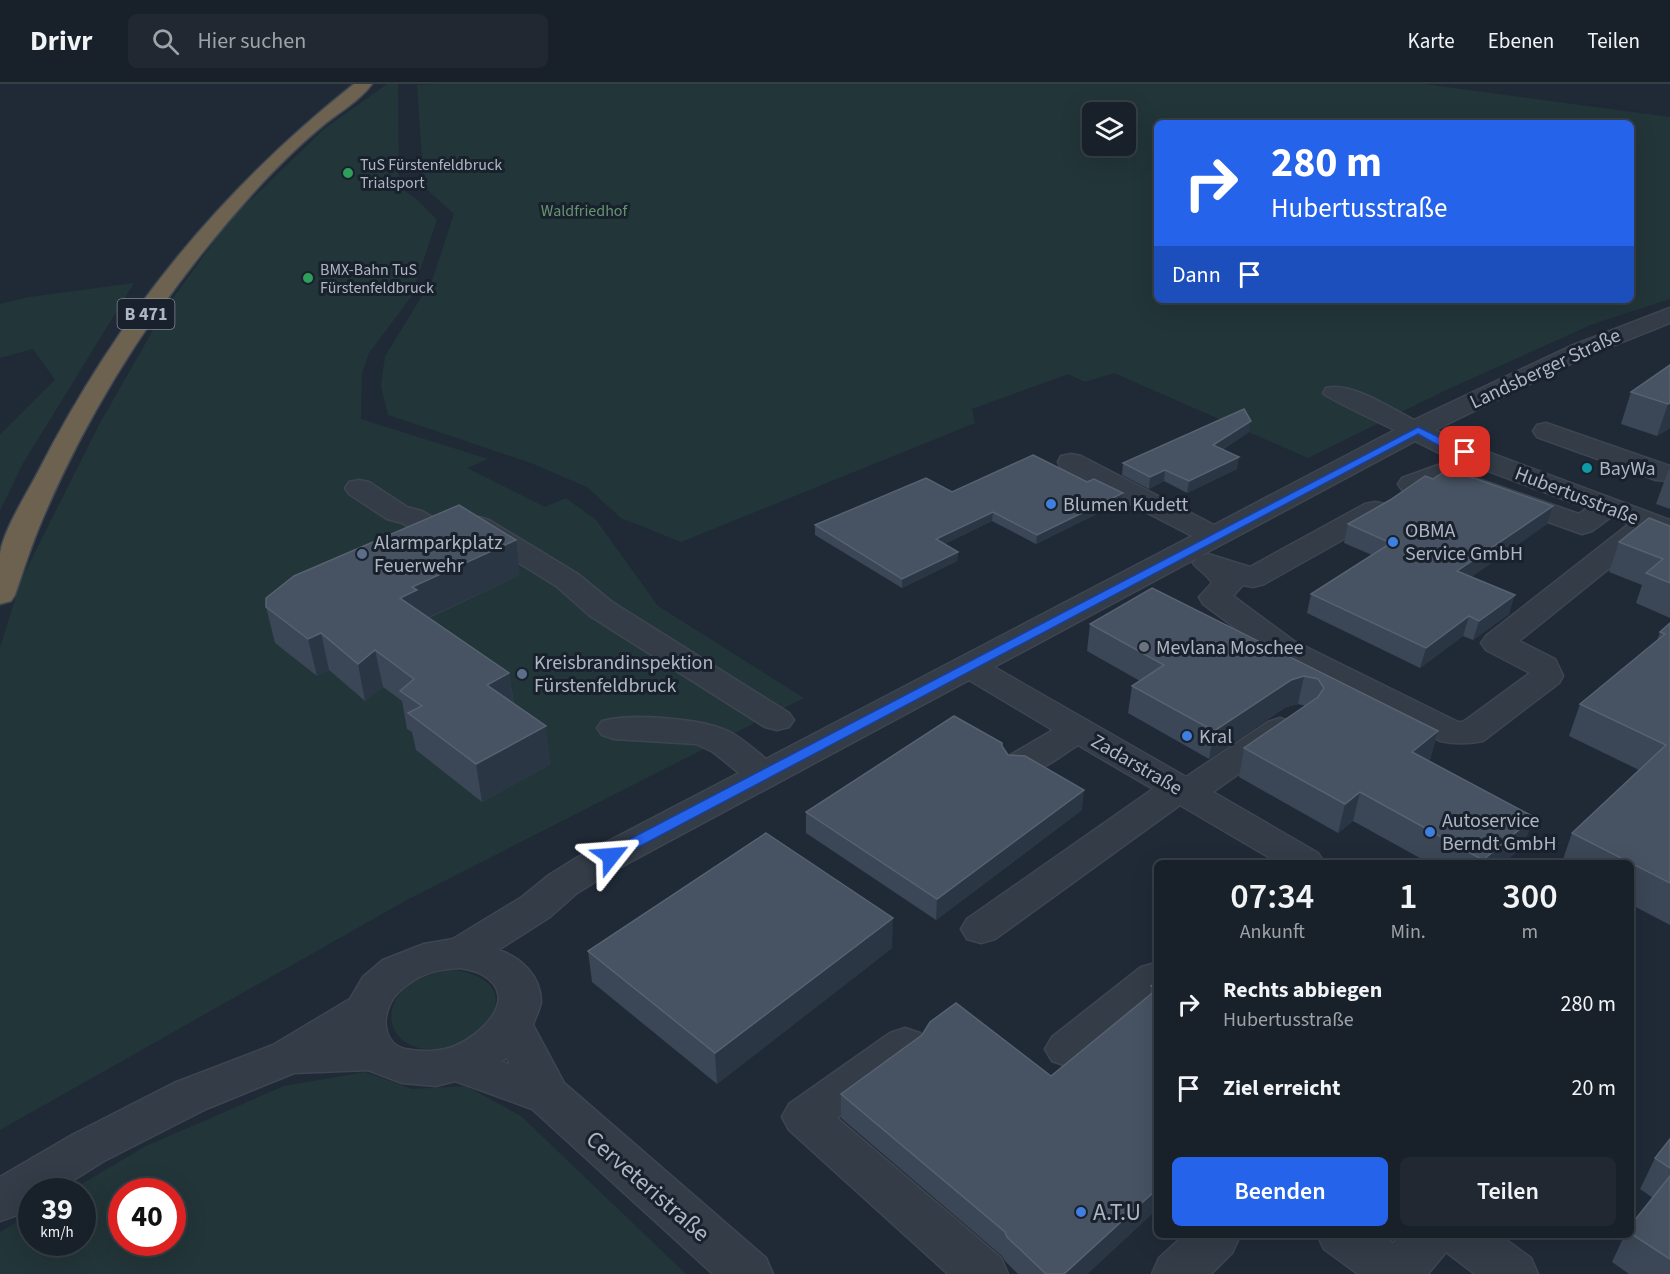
<!DOCTYPE html>
<html lang="de">
<head>
<meta charset="utf-8">
<style>
  :root { --surface:#182029; --page:#212831; --text:#f1f3f6; --muted:#9fa3a8; --line:#363e46; --accent:#2563eb }
  body { margin:0; font-family:"Source Sans 3",sans-serif; background:var(--page); color:var(--text); height:100vh; display:flex; flex-direction:column; font-size:22px; white-space:nowrap }
  * { box-sizing:border-box; margin:0 }
  p { font-size:20px; color:var(--muted) }
  .icon { flex:none; width:33px; height:33px; fill:none; stroke:currentColor; stroke-width:2; stroke-linecap:round; stroke-linejoin:round }
  .map { position:relative; flex:1; overflow:hidden }
  .side { position:absolute; left:1154px; top:776px; width:480px; height:378px; display:flex; flex-direction:column; background:var(--surface); border-radius:9px; box-shadow:0 6px 24px #0002,0 0 0 2px var(--line) }
  .side>* { flex:none }
  .hud { position:absolute; left:1154px; top:36px; width:480px; height:183px; border-radius:9px; box-shadow:0 6px 24px #0002,0 0 0 2px var(--line); background:#2563eb; color:#fff; overflow:hidden }
  .controls { position:absolute; left:1082px; top:18px; display:grid; gap:12px }
  .controls a { display:grid; place-items:center; width:54px; height:54px; border-radius:9px; background:var(--surface); box-shadow:0 6px 24px #0002,0 0 0 2px var(--line); font-size:30px }
  .speed { position:absolute; left:18px; top:1094px; display:flex; gap:12px; font-size:30px; font-weight:700; text-align:center }
  .speed>* { display:grid; place-content:center; width:78px; height:78px; border-radius:50%; background:var(--surface); box-shadow:0 6px 24px #0002,0 0 0 2px var(--line); line-height:1 }
  .speed small { font-size:15px; font-weight:400 }
  .speed .limit { border:9px solid #d22; background:#fff; color:#111 }
  .pin { position:absolute; display:grid; place-items:center; width:51px; height:51px; color:#fff; margin:-26px; border-radius:12px; box-shadow:0 3px 9px #0006 }
  .me { position:absolute; width:66px; margin:-33px; rotate:62deg; stroke-linejoin:round; filter:drop-shadow(0 0 4px #0008) }
  .turn { display:flex; align-items:center; gap:21px; height:126px; padding:0 18px; font-size:27px }
  .turn .icon { width:78px; height:78px; stroke-width:2.5 }
  .turn b { display:block; font-size:42px; line-height:51px }
  .then { display:flex; align-items:center; height:57px; padding:0 18px; background:#0003; gap:12px; font-size:22px }
  .eta { display:flex; justify-content:space-evenly; align-items:center; height:102px; text-align:center }
  .eta b { font-size:36px; font-weight:600; line-height:42px }
  .button { display:flex; gap:12px; margin-top:auto; padding:12px 18px }
  .button a { flex:1; height:69px; border-radius:9px; background:var(--accent); color:#fff; font-size:24px; font-weight:600; line-height:69px; text-align:center }
  .button a+a { background:var(--page); color:var(--text) }
  ul { padding:0; list-style:none }
  li { display:flex; align-items:center; gap:18px; height:84px; padding:0 18px }
  li div { flex:1 }
  li b { display:block; font-size:22px }
  li em { font-style:normal }
  header { display:flex; align-items:center; gap:36px; box-sizing:border-box; height:84px; padding:0 30px; background:var(--surface); border-bottom:2px solid var(--line) }
  header strong { font-size:28px }
  nav { display:flex; gap:33px; margin-inline-start:auto; font-size:21px }
  .search { width:420px; height:54px; background:var(--page); display:flex; align-items:center; gap:15px; box-sizing:border-box; padding:0 21px; border-radius:9px; color:var(--muted); font-size:22px }
  .map>svg:first-child { display:block }
  .green { fill:#223538; fill-rule:evenodd }
  .lines { fill:none; stroke-linecap:round; stroke-linejoin:round }
  .minor-casing { stroke:#3d4551; stroke-width:3 }
  .highway-casing { stroke:#3e4652; stroke-width:3 }
  .minor { fill:#333c47; fill-rule:evenodd }
  .highway { fill:#6d6250; fill-rule:evenodd }
  .wall { fill:#3b4656 }
  .shaded-wall { fill:#2b3645 }
  .building { fill:#475262; stroke:#576271; stroke-width:1.5 }
  .route { fill:#2563eb; stroke:#184099; stroke-width:1.5 }
  .leisure-dot { fill:#2e9e5b; stroke:#19212c; stroke-width:2 }
  .culture-dot { fill:#0f9aa8; stroke:#19212c; stroke-width:2 }
  .shop-dot { fill:#3f7fe0; stroke:#19212c; stroke-width:2 }
  .service-dot { fill:#5c6f8a; stroke:#19212c; stroke-width:2 }
  .worship-dot { fill:#6b7280; stroke:#19212c; stroke-width:2 }
  .labels { text-anchor:middle; stroke-width:6; stroke-linejoin:round; paint-order:stroke }
  .far-poi-label { font-size:16px; fill:#aeb6c4; stroke:#19212c; text-anchor:start }
  .far-park-label { font-size:16px; fill:#669470; stroke:#19212c }
  .shield { fill:#19212c; stroke:#818996; stroke-width:1.5 }
  .shield-label { font-size:18px; font-weight:bold; fill:#aeb6c4 }
  .street-label { font-size:20px; fill:#aeb6c4; stroke:#19212c }
  .poi-label { font-size:20px; fill:#aeb6c4; stroke:#19212c; text-anchor:start }
  .near-street-label { font-size:24px; fill:#aeb6c4; stroke:#19212c }
  .near-poi-label { font-size:24px; fill:#aeb6c4; stroke:#19212c; text-anchor:start }
</style>
</head>
<body>
<header>
<strong>Drivr</strong>
<div class="search"><svg class="icon" aria-label="search" viewBox="0 0 24 24"><circle cx="10" cy="10" r="6"/><path d="M15 15l6 6"/></svg>Hier suchen</div>
<nav><a>Karte</a><a>Ebenen</a><a>Teilen</a></nav>
</header>
<div class="map">
<svg width="1670" height="1190" viewBox="0 0 1670 1190">
  <rect width="100%" height="100%" fill="#202a37"/>
  <g class="green">
    <path d="M387 0H398L399 103 415 114 437 136 411 213 369 269 362 289 361 335 488 375 467 384 545 423 566 414 596 436 658 522 804 614 407 816 0 1046V564L21 496 100 339 165 225 229 137 324 45Z"/>
    <path d="M439 0H1424L1670 33V215L1593 240 1444 307 1308 374 1114 289 1085 298 1068 290 972 325 975 339 681 458 621 434 587 403 531 379 388 331 381 302 385 272 433 194 454 130 424 103 417 1ZM1092 28H1125V62H1092ZM1156 39H1630V216H1156Z"/>
    <path d="M134 199 22 381 0 427V351L55 296 33 265 0 274V220L29 213Z"/>
    <path d="M456 886C477 890 501 899 495 925 491 940 478 952 464 958 381 992 357 895 456 886Z"/>
    <path d="M365 988 412 1005 466 1002 521 1032 686 1190H0V1148L31 1130 32 1158H82V1107H70L144 1063 284 1002ZM122 1107H172V1158H122Z"/>
  </g>
  <g class="lines">
    <defs>
      <g id="minor">
        <path d="M1670 224V239L1587 272 1435 346 1453 355 1670 436V452L1653 449 1519 557 1555 575 1563 592 1559 599 1483 657C1468 660 1455 660 1440 657L1272 571 1203 520 1199 513 1212 499C1206 489 1199 487 1193 479L1197 474 994 583 1186 693 1268 638 1280 634 1292 638 1297 645 1292 652 1213 708 1318 769 1324 778H1277L1180 721 995 855 981 859 967 855 961 845 967 835 1153 705 1078 661C1057 674 1034 696 1007 689L1002 681 1007 673 1053 646 969 596 606 791 577 809 550 833 498 866C521 873 541 892 541 918 540 925 535 934 533 941L564 999 766 1174 773 1190H713L532 1025 455 997 436 1002 402 999 368 986 294 989 206 1025 104 1077 56 1107H32V1122L17 1131 0 1137V1093L72 1051 174 999 273 961 350 915 363 893 383 876 424 860 453 855 522 813 549 791 578 773 739 689 713 668 696 660 614 655 602 651 597 644 602 637C632 629 699 634 728 647 742 654 754 665 766 675L1192 452 1061 384 1058 378 1061 372 1071 370 1081 372 1214 441 1395 346C1383 340 1326 314 1323 309L1326 304C1351 297 1392 325 1414 336L1571 262ZM1415 357 1435 367 1587 424 1579 430 1438 381 1402 394 1398 400 1402 406 1412 408 1439 399 1582 450 1592 447 1611 433 1629 440 1486 552 1481 559 1486 566 1530 589 1463 638H1458L1294 557 1233 512 1243 501 1253 503 1264 500 1385 432 1389 426 1385 420 1375 418 1365 420 1250 483 1208 470 1200 472ZM461 884C468 886 477 887 483 891 521 914 481 951 455 962 441 968 420 968 405 965 384 960 382 936 390 920 394 911 405 902 413 897 428 887 444 885 461 884ZM507 974 510 981 501 977Z"/>
        <path d="M1546 339 1670 382V397L1656 396 1537 353 1533 347 1537 341Z"/>
        <path d="M359 396 369 398 407 423 422 427 441 438 479 433 489 436 578 490 612 518 789 629 794 636 789 643 777 646 765 643 590 532 556 502 474 451 436 456 426 453 402 439 387 435 349 410 345 404 349 398Z"/>
        <path d="M1156 879V916L1082 977 1067 982 1052 977 1045 965 1052 953 1141 883Z"/>
        <path d="M905 944 920 949 927 961 920 973 837 1034 1001 1174 1008 1190H948L789 1046 782 1033 789 1020 890 949Z"/>
        <path d="M1185 1150H1238L1239 1154 1232 1169 1211 1190H1152L1159 1174Z"/>
        <path d="M1317 1150H1380L1393 1159 1401 1150H1498L1531 1174 1538 1190H1475L1446 1168 1428 1190H1358L1324 1165Z"/>
      </g>
      <path id="highway" d="M354 0H372C360 17 336 30 320 44 297 63 275 85 255 107 167 204 94 314 43 434 32 459 24 485 15 511L11 517 0 520C0 504 0 486 0 470 3 447 27 409 38 388 117 233 218 108 354 0Z"/>
    </defs>
    <use href="#minor" class="minor-casing"/>
    <use href="#highway" class="highway-casing"/>
    <use href="#minor" class="minor"/>
    <use href="#highway" class="highway"/>
  </g>
  <g class="wall">
    <path d="M1670 281V344L1657 352 1621 340 1631 308Z"/>
    <path d="M1249 348 1222 366 1237 385 1187 409 1164 397 1149 405 1122 391 1123 379Z"/>
    <path d="M1670 385V425L1656 420 1668 387Z"/>
    <path d="M1433 395 1553 422 1547 440 1471 493 1509 530 1473 556 1463 552 1420 584 1307 529 1311 510 1372 471 1344 459 1348 440Z"/>
    <path d="M1087 398 1123 409 1121 418 1036 460 992 437 944 460 958 468 957 477 902 504 815 451V441L952 408Z"/>
    <path d="M1670 442V534L1636 519 1642 501 1609 488 1619 458Z"/>
    <path d="M520 491 429 534 509 589 514 619 551 680 482 718 416 666 412 648 407 645 402 617 383 603 365 617 329 586 317 592 275 559 266 523Z"/>
    <path d="M1152 504 1438 647 1430 675 1428 677 1524 761 1505 778H1427L1353 737 1338 749 1239 693 1244 664 1306 622 1298 620 1286 623 1209 675 1128 629 1132 602 1140 597 1087 567 1090 540Z"/>
    <path d="M1670 539V841L1630 820V778H1562L1572 749 1639 686 1569 652 1580 620 1657 557 1660 548Z"/>
    <path d="M1002 663 1008 671 1082 726 936 836 806 749V728Z"/>
    <path d="M892 864 717 1000 592 898 588 867Z"/>
    <path d="M1156 898V1126L1087 1190H1018L1005 1177 1002 1172 841 1034V1010L1051 992 1150 912 1151 902Z"/>
    <path d="M1670 1055V1190H1629L1612 1178 1625 1150H1630V1142L1653 1114 1640 1105 1655 1074Z"/>
  </g>
  <g class="shaded-wall">
    <path d="M1670 319V344L1657 352 1668 320Z"/>
    <path d="M1251 337 1249 348 1212 372 1213 361Z"/>
    <path d="M1239 373 1237 385 1187 409 1189 397Z"/>
    <path d="M1165 386 1164 397 1149 405 1150 393Z"/>
    <path d="M1123 409 1121 418 1036 460 1037 451Z"/>
    <path d="M1553 422 1547 440 1452 506 1457 487Z"/>
    <path d="M993 428 992 437 935 465 936 455Z"/>
    <path d="M516 456 520 491 423 536 400 514 412 503Z"/>
    <path d="M958 468 957 477 902 504V495Z"/>
    <path d="M1515 511 1509 530 1473 556 1479 537Z"/>
    <path d="M1469 532 1463 552 1420 584 1426 564Z"/>
    <path d="M321 549 329 586 317 592 308 555Z"/>
    <path d="M375 566 383 603 365 617 358 580Z"/>
    <path d="M509 589 515 627 487 601Z"/>
    <path d="M1304 592 1298 620 1286 623 1209 675 1214 647 1291 596Z"/>
    <path d="M546 642 551 680 482 718 476 680Z"/>
    <path d="M1438 647 1430 675 1404 696 1412 668Z"/>
    <path d="M1084 706 1082 726 936 836 937 815Z"/>
    <path d="M1360 708 1353 737 1338 749 1345 720Z"/>
    <path d="M1534 733 1524 761 1505 778H1482L1483 776Z"/>
    <path d="M893 834 892 864 717 1000 715 969Z"/>
    <path d="M1156 1106V1126L1087 1190H1064Z"/>
  </g>
  <g class="building">
    <path d="M1670 281V319L1668 320 1631 308Z"/>
    <path d="M1244 325 1251 337 1213 361 1239 373 1189 397 1165 386 1150 393 1123 379Z"/>
    <path d="M1033 371 1087 398 1094 395 1123 409 1037 451 993 428 936 455 958 468 902 495 815 441 926 394 952 408Z"/>
    <path d="M1448 385 1553 422 1457 487 1515 511 1479 537 1469 532 1426 564 1311 510 1391 459 1348 440 1390 416 1425 392 1433 395Z"/>
    <path d="M459 421 516 456 412 503 417 506 400 514 509 589 487 601 546 642 476 680 408 629 422 622 400 607 414 595 375 566 358 580 321 549 308 555 266 523V514L294 492Z"/>
    <path d="M1649 434 1670 442V499L1646 489 1663 475 1619 458Z"/>
    <path d="M1152 504 1438 647 1412 668 1534 733 1483 776 1360 708 1345 720 1244 664 1318 613 1324 604 1318 595 1304 592 1291 596 1214 647 1132 602 1164 581 1090 540Z"/>
    <path d="M1670 539V799L1572 749 1666 661 1580 620 1665 550 1660 548Z"/>
    <path d="M954 632 1002 659V662L1008 671 1025 672 1084 706 937 815 806 728Z"/>
    <path d="M766 749 893 834 715 969 588 867Z"/>
    <path d="M1156 898V906L1151 902Z"/>
    <path d="M1156 906V1106L1064 1190H1046L1007 1153 1005 1148 841 1010 922 951 930 938 956 919 1051 992Z"/>
    <path d="M1670 1055V1084L1655 1074Z"/>
    <path d="M1670 1092V1175L1630 1149V1142Z"/>
  </g>
  <path class="route" d="M1418 343 1470 368 1465 372C1448 367 1433 359 1418 350L616 775H605L603 772 605 768Z"/>
  <g class="leisure-dot">
    <circle cx="348" cy="89" r="6"/>
    <circle cx="308" cy="194" r="6"/>
  </g>
  <circle class="culture-dot" cx="1587" cy="384" r="6"/>
  <g class="shop-dot">
    <circle cx="1051" cy="420" r="6"/>
    <circle cx="1393" cy="458" r="6"/>
    <circle cx="1187" cy="652" r="6"/>
    <circle cx="1430" cy="748" r="6"/>
    <circle cx="1081" cy="1128" r="6"/>
  </g>
  <g class="service-dot">
    <circle cx="362" cy="470" r="6"/>
    <circle cx="522" cy="590" r="6"/>
  </g>
  <circle class="worship-dot" cx="1144" cy="563" r="6"/>
  <g class="labels">
    <g class="far-poi-label">
      <text x="360" y="86">TuS Fürstenfeldbruck<tspan x="360" dy="18">Trialsport</tspan></text>
      <text x="320" y="191">BMX-Bahn TuS<tspan x="320" dy="18">Fürstenfeldbruck</tspan></text>
    </g>
    <g class="far-park-label">
      <text x="584" y="132">Waldfriedhof</text>
    </g>
    <rect class="shield" x="117.5" y="215" width="57" height="30" rx="4.5"/>
    <g class="shield-label">
      <text x="146" y="236">B 471</text>
    </g>
    <g class="street-label">
      <text transform="translate(1545 284) rotate(-25)" y="7">Landsberger Straße</text>
      <text transform="translate(1577 411) rotate(21)" y="7">Hubertusstraße</text>
      <text transform="translate(1137 680) rotate(30)" y="7">Zadarstraße</text>
    </g>
    <g class="poi-label">
      <text x="1599" y="391">BayWa</text>
      <text x="1063" y="427">Blumen Kudett</text>
      <text x="1405" y="453">OBMA<tspan x="1405" dy="23">Service GmbH</tspan></text>
      <text x="374" y="465">Alarmparkplatz<tspan x="374" dy="23">Feuerwehr</tspan></text>
      <text x="1156" y="570">Mevlana Moschee</text>
      <text x="534" y="585">Kreisbrandinspektion<tspan x="534" dy="23">Fürstenfeldbruck</tspan></text>
      <text x="1199" y="659">Kral</text>
      <text x="1442" y="743">Autoservice<tspan x="1442" dy="23">Berndt GmbH</tspan></text>
    </g>
    <g class="near-street-label">
      <text transform="translate(648 1102) rotate(41)" y="8">Cerveteristraße</text>
    </g>
    <g class="near-poi-label">
      <text x="1093" y="1136">A.T.U</text>
    </g>
  </g>
</svg>
<div class="controls">
<a><svg class="icon" aria-label="layers" viewBox="0 0 24 24"><path d="M12 4l9 5-9 5-9-5zM3 14l9 5 9-5"/></svg></a>
</div>
<div class="speed"><div>39<small>km/h</small></div><div class="limit">40</div></div>
<div class="pin" style="left:1465px;top:368px;background:#d93025"><svg class="icon" aria-label="arrive" viewBox="0 0 24 24"><path d="M6 21V4h12l-3 4 3 4H6"/></svg></div>
<svg class="me" style="left:611px;top:772px" viewBox="-20 -20 40 40"><path d="M0-17L14 15 0 8-14 15z" fill="#2563eb" stroke="#fff" stroke-width="4"/></svg>
<div class="hud">
<div class="turn"><svg class="icon" aria-label="right" viewBox="0 0 24 24"><path d="M7 20v-9h11M14 6l5 5-5 5"/></svg><div><b>280 m</b>Hubertusstraße</div></div>
<div class="then">Dann<svg class="icon" aria-label="arrive" viewBox="0 0 24 24"><path d="M6 21V4h12l-3 4 3 4H6"/></svg></div>
</div>
<section class="side">
<div class="eta">
<div><b>07:34</b><p>Ankunft</p></div>
<div><b>1</b><p>Min.</p></div>
<div><b>300</b><p>m</p></div>
</div>
<ul>
<li><svg class="icon" aria-label="right" viewBox="0 0 24 24"><path d="M7 20v-9h11M14 6l5 5-5 5"/></svg><div><b>Rechts abbiegen</b><p>Hubertusstraße</p></div><em>280 m</em></li>
<li><svg class="icon" aria-label="arrive" viewBox="0 0 24 24"><path d="M6 21V4h12l-3 4 3 4H6"/></svg><div><b>Ziel erreicht</b></div><em>20 m</em></li>
</ul>
<div class="button"><a>Beenden</a><a>Teilen</a></div>
</section>
</div>
</body>
</html>
